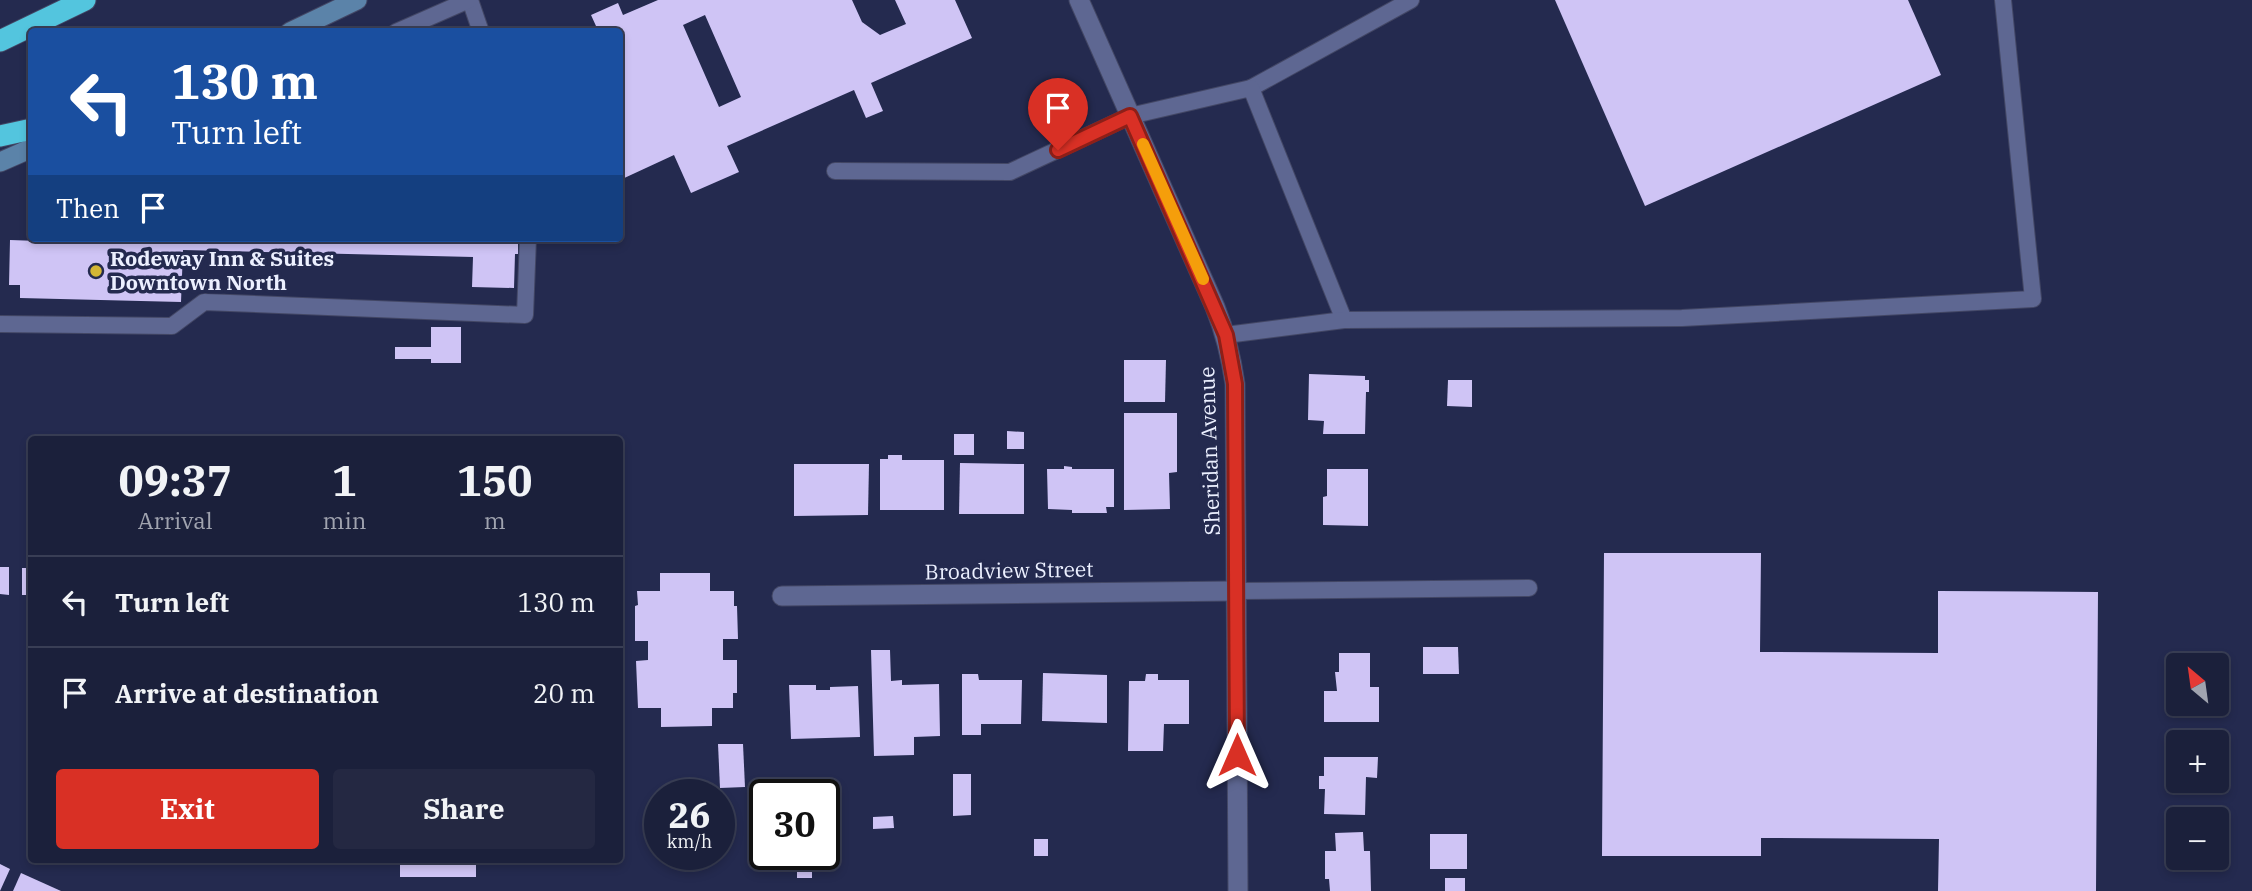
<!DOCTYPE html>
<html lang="en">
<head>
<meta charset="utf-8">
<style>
  :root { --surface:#1b203b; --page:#242842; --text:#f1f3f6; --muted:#a0a3af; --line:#393e55; --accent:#d93025 }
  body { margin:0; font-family:"IBM Plex Serif",serif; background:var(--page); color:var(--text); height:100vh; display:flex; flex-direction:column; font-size:26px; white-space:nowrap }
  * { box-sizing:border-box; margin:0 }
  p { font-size:23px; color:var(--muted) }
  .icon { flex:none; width:38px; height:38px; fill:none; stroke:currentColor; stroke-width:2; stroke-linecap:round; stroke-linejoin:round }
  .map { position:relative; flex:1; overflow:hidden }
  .sheet { position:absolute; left:28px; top:436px; width:595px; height:427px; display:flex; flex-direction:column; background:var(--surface); border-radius:7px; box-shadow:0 4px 10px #0003,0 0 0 2px var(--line) }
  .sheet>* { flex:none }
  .banner { position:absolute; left:28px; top:28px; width:595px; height:214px; border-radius:7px; box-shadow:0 4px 10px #0003,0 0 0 2px var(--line); background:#1a4fa0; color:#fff; overflow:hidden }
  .needle { width:46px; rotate:331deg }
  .controls { position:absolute; left:2166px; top:653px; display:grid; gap:14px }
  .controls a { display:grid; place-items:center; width:63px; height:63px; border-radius:7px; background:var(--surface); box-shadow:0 4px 10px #0003,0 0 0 2px var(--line); font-size:35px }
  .speed { position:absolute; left:644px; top:779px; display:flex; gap:14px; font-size:35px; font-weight:700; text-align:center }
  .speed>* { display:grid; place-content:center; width:91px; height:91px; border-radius:50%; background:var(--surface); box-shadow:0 4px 10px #0003,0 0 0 2px var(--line); line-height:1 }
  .speed small { font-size:18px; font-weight:400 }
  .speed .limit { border:4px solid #111; border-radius:10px; background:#fff; color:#111 }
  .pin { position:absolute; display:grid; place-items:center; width:60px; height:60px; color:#fff; margin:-72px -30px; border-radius:50% 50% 50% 0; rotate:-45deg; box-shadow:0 0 7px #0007 }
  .pin .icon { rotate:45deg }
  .me { position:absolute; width:77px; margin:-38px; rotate:0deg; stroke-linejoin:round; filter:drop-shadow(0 0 5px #0008) }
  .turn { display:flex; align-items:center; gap:24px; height:147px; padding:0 28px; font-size:32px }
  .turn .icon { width:91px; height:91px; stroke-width:2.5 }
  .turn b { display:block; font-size:49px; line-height:60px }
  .then { display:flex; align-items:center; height:66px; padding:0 28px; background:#0003; gap:14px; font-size:26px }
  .eta { display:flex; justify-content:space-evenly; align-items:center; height:119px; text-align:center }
  .eta b { font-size:42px; font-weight:700; line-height:49px }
  .action { display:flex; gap:14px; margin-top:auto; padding:14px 28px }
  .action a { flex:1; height:80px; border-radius:7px; background:var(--accent); color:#fff; font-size:28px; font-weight:700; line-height:80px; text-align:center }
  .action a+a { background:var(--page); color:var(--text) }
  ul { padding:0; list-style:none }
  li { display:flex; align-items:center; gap:21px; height:91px; padding:0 28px; border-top:2px solid var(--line) }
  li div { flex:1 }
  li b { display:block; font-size:26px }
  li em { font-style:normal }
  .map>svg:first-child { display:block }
  .building { fill:#cfc4f5; fill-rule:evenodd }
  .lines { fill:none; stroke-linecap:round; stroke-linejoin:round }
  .service-casing { stroke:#434765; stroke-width:18 }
  .minor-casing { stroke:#434765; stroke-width:21 }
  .secondary-casing { stroke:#434765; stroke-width:21 }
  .motorway-casing { stroke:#434765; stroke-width:23 }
  .service { stroke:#5e6792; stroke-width:16 }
  .minor { stroke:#5e6792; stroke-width:19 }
  .secondary { stroke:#5b83a9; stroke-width:19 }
  .motorway { stroke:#53c5de; stroke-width:21 }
  .route-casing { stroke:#8d1f18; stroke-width:18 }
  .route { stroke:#d93025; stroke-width:12 }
  .slow { stroke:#f59e0b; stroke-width:12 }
  .poi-dot { fill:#d4b635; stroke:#242a4f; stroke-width:2.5 }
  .labels { text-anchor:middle; stroke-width:7; stroke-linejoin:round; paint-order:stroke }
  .poi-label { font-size:21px; font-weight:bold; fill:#ecf0ff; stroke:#242a4f; text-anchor:start }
  .street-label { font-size:21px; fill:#ecf0ff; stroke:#242a4f }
</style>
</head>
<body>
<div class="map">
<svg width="2252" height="891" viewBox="0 0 2252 891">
  <rect width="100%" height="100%" fill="#242a4f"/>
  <g class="building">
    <path d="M658 0H852L862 22 880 35 906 24 895 0H955L972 38 871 83 883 111 866 118 854 90 727 146 739 172 691 193 674 155 620 180V32H583L596 26 591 15 618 3 623 15ZM705 15 741 97 719 107 683 25Z"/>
    <path d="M1555 0H1908L1941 75 1645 206Z"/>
    <path d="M97 238H518V254H515L514 288 472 287 473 257 183 250 181 302 20 298V285H9L10 240 97 243Z"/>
    <path d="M431 327H461V363H431V359H395V347H431Z"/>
    <path d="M1124 360H1166L1165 402H1124Z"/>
    <path d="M1309 374 1365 376V380H1369V392H1366L1365 434H1323L1324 421 1308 420Z"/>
    <path d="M1448 380H1472V407L1447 406Z"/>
    <path d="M1124 413H1177V472L1169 473 1170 509 1124 510Z"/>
    <path d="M1007 431 1024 432V449H1007Z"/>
    <rect x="954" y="434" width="20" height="21"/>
    <path d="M888 455H902V460H944V510H880V459H888Z"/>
    <path d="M960 463 1024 464V514H959Z"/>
    <path d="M794 464H869L868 515 794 516Z"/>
    <path d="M1064 466 1072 467V469H1114V507H1106L1107 513H1072V510L1048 509 1047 469H1064Z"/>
    <path d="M1327 469H1368V526L1323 525V497L1327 496Z"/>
    <path d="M1604 553H1761L1760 652 1938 653V591L2098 592 2096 891H1938L1939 839 1761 838V856H1602Z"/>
    <path d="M0 567H9V595L0 594Z"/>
    <rect x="22" y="568" width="10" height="27"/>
    <path d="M660 573H710V591H734V606H737L738 639H723V660H737V693H733V708H712V726L661 727V708H638L636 661 648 660V641H635V606L638 605 637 591H660Z"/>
    <path d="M1423 647H1458L1459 674H1423Z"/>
    <path d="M871 650H890L891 681 902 680V685L939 684 940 736 914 737V755L874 756Z"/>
    <path d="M1339 653H1370V687H1379V722H1324V691H1337L1335 672H1339Z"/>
    <path d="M1043 673 1107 675V723L1042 721Z"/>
    <path d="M962 674H978L979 680H1022L1021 724H981V735H962Z"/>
    <path d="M1146 674H1158V680H1189V724H1164L1163 751H1128L1129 681H1145Z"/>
    <path d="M789 685H816V690H830V687L858 686 860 737 791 739Z"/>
    <path d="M718 744H743L745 787 720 788Z"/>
    <path d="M1324 757H1378L1377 778 1366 777 1365 815 1324 814 1325 789H1319V776H1324Z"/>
    <path d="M953 774H971V815L953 816Z"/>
    <path d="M893 816 894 828 873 829V817Z"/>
    <path d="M1363 832 1364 851H1370L1371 891H1330L1329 879H1325V851H1336L1335 833Z"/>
    <rect x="1430" y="834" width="37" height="35"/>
    <rect x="1034" y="839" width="14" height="17"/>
    <path d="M390 859H486V865L476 864V877H400V864H390Z"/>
    <path d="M0 864 10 869 0 891Z"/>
    <rect x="797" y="866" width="15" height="12"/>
    <path d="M21 873 61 891H13Z"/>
    <rect x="1445" y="878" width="20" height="13"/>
  </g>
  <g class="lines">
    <defs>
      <g id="service">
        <path d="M470 0 481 32"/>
        <path d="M396 32 469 0"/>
        <path d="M1251 88 1411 0"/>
        <path d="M835 171 1010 172 1130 116 1251 88 1344 320"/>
        <path d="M0 324 172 326 204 302 525 315 528 238"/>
        <path d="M1226 335 1344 320 1682 318 2033 299 2003 0"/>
        <path d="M1236 591 1529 588"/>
      </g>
      <g id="minor">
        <path d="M1079 0 1215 307C1225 332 1231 356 1235 384L1238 891"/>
        <path d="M782 596 1236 591"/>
      </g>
      <g id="secondary">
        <path d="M290 32 357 0"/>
        <path d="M0 162 32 148"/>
      </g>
      <g id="motorway">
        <path d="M0 41 85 0"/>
        <path d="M0 136 32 129"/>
      </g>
    </defs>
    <use href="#service" class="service-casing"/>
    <use href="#minor" class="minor-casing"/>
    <use href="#secondary" class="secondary-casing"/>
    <use href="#motorway" class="motorway-casing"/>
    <use href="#service" class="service"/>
    <use href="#minor" class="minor"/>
    <use href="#secondary" class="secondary"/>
    <use href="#motorway" class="motorway"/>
  </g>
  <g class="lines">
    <defs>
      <path id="route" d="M1058 150 1130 116 1226 335 1235 384 1237 755"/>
    </defs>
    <use href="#route" class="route-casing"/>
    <use href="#route" class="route"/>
    <path class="slow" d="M1143 144 1203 279"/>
  </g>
  <circle class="poi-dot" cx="96" cy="271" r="7"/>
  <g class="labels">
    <g class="poi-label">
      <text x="110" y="266">Rodeway Inn &amp; Suites<tspan x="110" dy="24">Downtown North</tspan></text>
    </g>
    <g class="street-label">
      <text transform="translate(1210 451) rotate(-92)" y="7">Sheridan Avenue</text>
      <text transform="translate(1009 571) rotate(-1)" y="7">Broadview Street</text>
    </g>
  </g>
</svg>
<div class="controls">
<a><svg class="needle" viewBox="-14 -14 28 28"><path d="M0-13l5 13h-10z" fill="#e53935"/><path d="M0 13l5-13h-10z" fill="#a0a3af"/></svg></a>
<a>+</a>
<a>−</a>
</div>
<div class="speed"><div>26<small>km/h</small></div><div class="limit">30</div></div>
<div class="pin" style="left:1058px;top:150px;background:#d93025"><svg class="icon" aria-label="arrive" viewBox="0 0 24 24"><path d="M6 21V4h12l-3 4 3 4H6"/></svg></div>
<svg class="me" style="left:1237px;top:755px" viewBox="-20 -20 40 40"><path d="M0-17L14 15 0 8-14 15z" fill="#d93025" stroke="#fff" stroke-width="4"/></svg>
<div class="banner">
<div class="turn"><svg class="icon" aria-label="left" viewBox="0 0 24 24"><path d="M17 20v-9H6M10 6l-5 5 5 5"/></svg><div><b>130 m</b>Turn left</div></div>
<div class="then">Then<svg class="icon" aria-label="arrive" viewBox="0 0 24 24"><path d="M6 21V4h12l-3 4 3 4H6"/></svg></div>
</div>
<section class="sheet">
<div class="eta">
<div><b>09:37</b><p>Arrival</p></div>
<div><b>1</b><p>min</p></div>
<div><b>150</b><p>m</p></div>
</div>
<ul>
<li><svg class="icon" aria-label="left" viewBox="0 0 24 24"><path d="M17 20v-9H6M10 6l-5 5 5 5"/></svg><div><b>Turn left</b></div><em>130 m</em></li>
<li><svg class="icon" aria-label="arrive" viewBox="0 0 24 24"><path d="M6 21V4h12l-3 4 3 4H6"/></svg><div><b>Arrive at destination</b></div><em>20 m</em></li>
</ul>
<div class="action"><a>Exit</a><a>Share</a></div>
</section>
</div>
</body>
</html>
